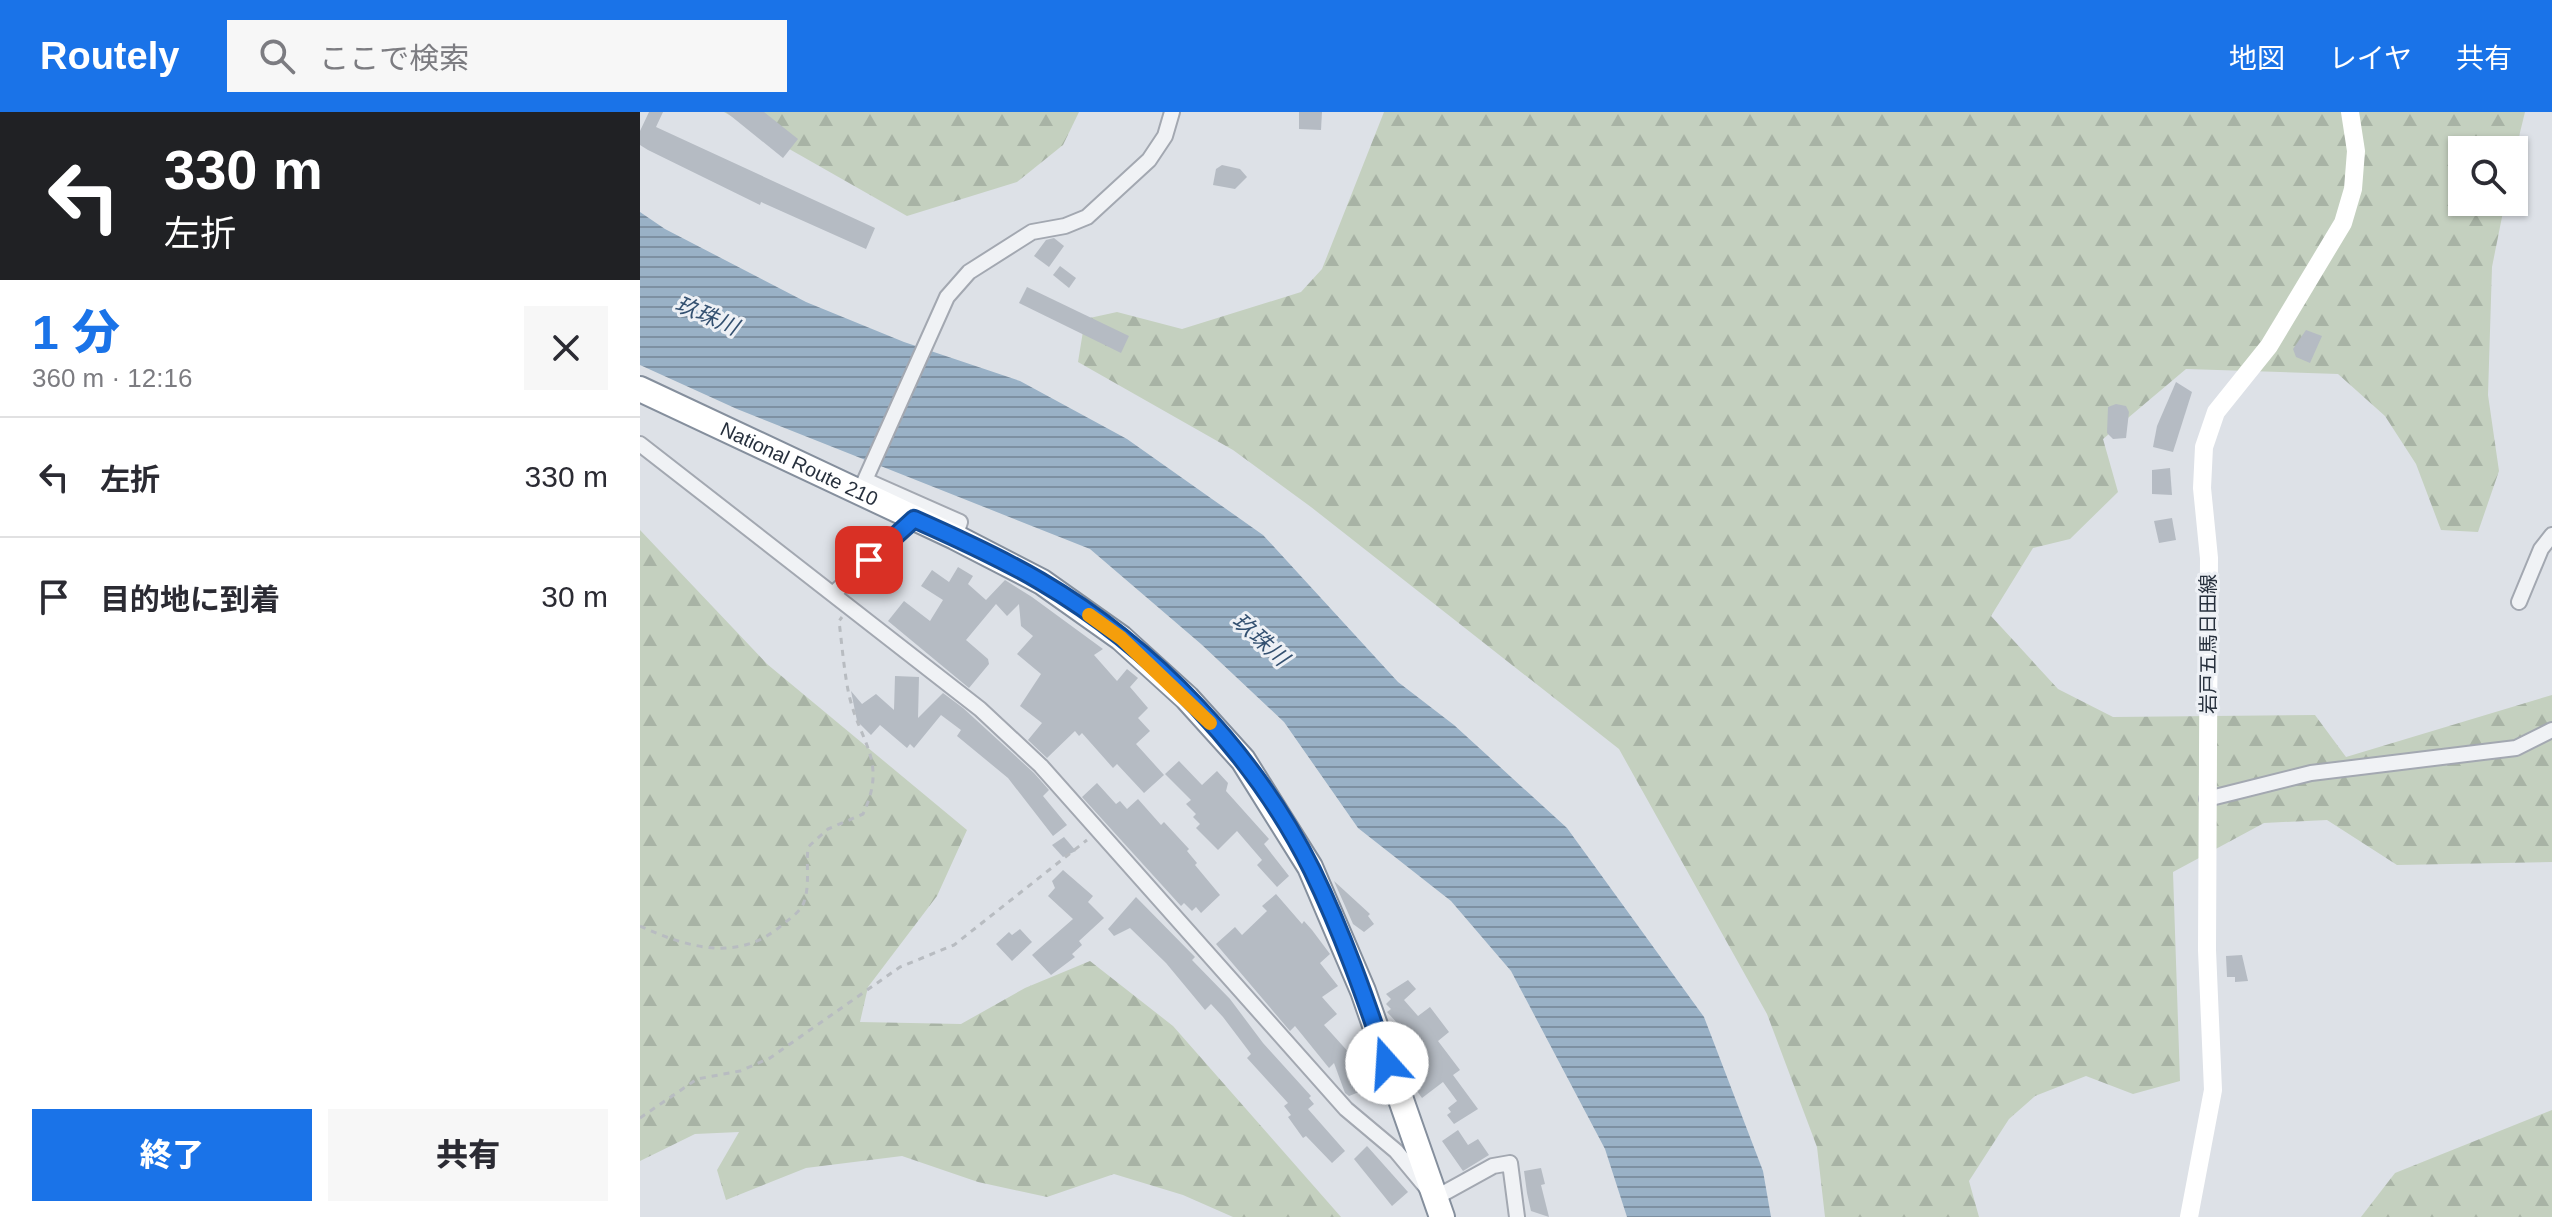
<!DOCTYPE html>
<html lang="ja">
<head>
<meta charset="utf-8">
<style>
  :root { --surface:#fff; --page:#f7f7f7; --text:#2b2b33; --muted:#7c7c81; --line:#e1e1e2; --accent:#1a73e8 }
  body { margin:0; font-family:Helvetica,"Noto Sans JP",sans-serif; background:var(--page); color:var(--text); height:100vh; display:flex; flex-direction:column; font-size:30px; white-space:nowrap }
  * { box-sizing:border-box; margin:0 }
  p { font-size:26px; color:var(--muted) }
  .icon { flex:none; width:44px; height:44px; fill:none; stroke:currentColor; stroke-width:2; stroke-linecap:round; stroke-linejoin:round }
  .map { position:relative; flex:1; overflow:hidden }
  .sheet { display:flex; flex-direction:column; background:var(--surface); width:640px }
  .sheet>* { flex:none }
  .top-card { background:#202124; color:#fff; overflow:hidden }
  .fabs { position:absolute; left:1808px; top:24px; display:grid; gap:16px }
  .fabs a { display:grid; place-items:center; width:80px; height:80px; border-radius:0px; background:var(--surface); box-shadow:0 2px 6px #0004; font-size:40px }
  .pin { position:absolute; display:grid; place-items:center; width:68px; height:68px; color:#fff; margin:-34px; border-radius:16px; box-shadow:0 4px 12px #0006 }
  .me { position:absolute; width:88px; margin:-44px; rotate:341deg; stroke-linejoin:round; filter:drop-shadow(0 0 6px #0008) }
  .turn { display:flex; align-items:center; gap:28px; height:168px; padding:0 32px; font-size:36px }
  .turn .icon { width:104px; height:104px; stroke-width:2.5 }
  .turn b { display:block; font-size:56px; line-height:68px }
  .round { display:grid; place-items:center; flex:none; width:84px; height:84px; border-radius:0px; background:var(--page) }
  .summary { display:flex; align-items:center; justify-content:space-between; height:136px; padding:0 32px }
  h1 { font-size:48px; font-weight:800; line-height:60px; color:var(--accent) }
  .cta { display:flex; gap:16px; margin-top:auto; padding:16px 32px }
  .cta a { flex:1; height:92px; border-radius:0px; background:var(--accent); color:#fff; font-size:32px; font-weight:800; line-height:92px; text-align:center }
  .cta a+a { background:var(--page); color:var(--text) }
  ul { padding:0; list-style:none }
  li { display:flex; align-items:center; gap:24px; height:120px; padding:0 32px; border-top:2px solid var(--line) }
  li div { flex:1 }
  li b { display:block; font-size:30px }
  li em { font-style:normal }
  header { display:flex; align-items:center; gap:48px; box-sizing:border-box; height:112px; padding:0 40px; background:var(--accent); color:#fff }
  header strong { font-size:38px }
  nav { display:flex; gap:44px; margin-inline-start:auto; font-size:28px }
  .search { width:560px; height:72px; background:var(--page); display:flex; align-items:center; gap:20px; box-sizing:border-box; padding:0 28px; border-radius:0px; color:var(--muted); font-size:30px }
  main { display:flex; flex:1; min-height:0 }
  .map>svg:first-child { display:block }
  .forest { fill:url(#forest-firs) }
  .water { fill:url(#water-rules) }
  .building { fill:#b5bbc3 }
  .lines { fill:none; stroke-linecap:round; stroke-linejoin:round }
  .street-casing { stroke:#a3a8b1; stroke-width:18 }
  .highway-casing { stroke:#858f9d; stroke-width:28 }
  .path { stroke:#b8bcc1; stroke-width:3; stroke-dasharray:6 6; stroke-linecap:butt }
  .street { stroke:#f0f2f5; stroke-width:14 }
  .secondary { stroke:#fff; stroke-width:18 }
  .highway { stroke:#fff; stroke-width:24 }
  .route-casing { stroke:#114b97; stroke-width:20 }
  .route { stroke:#1a73e8; stroke-width:14 }
  .slow { stroke:#f59e0b; stroke-width:14 }
  .labels { text-anchor:middle; stroke-width:6; stroke-linejoin:round; paint-order:stroke }
  .street-label { font-size:20px; fill:#27303d; stroke:#edf0f5 }
  .water-label { font-size:22px; font-style:italic; fill:#335070; stroke:#edf0f5 }
</style>
</head>
<body>
<header>
<strong>Routely</strong>
<div class="search"><svg class="icon" aria-label="search" viewBox="0 0 24 24"><circle cx="10" cy="10" r="6"/><path d="M15 15l6 6"/></svg>ここで検索</div>
<nav><a>地図</a><a>レイヤ</a><a>共有</a></nav>
</header>
<main>
<section class="sheet">
<div class="top-card">
<div class="turn"><svg class="icon" aria-label="left" viewBox="0 0 24 24"><path d="M17 20v-9H6M10 6l-5 5 5 5"/></svg><div><b>330 m</b>左折</div></div>
</div>
<div class="summary"><div><h1>1 分</h1><p>360 m · 12:16</p></div><a class="round"><svg class="icon" aria-label="close" viewBox="0 0 24 24"><path d="M6 6l12 12M18 6L6 18"/></svg></a></div>
<ul>
<li><svg class="icon" aria-label="left" viewBox="0 0 24 24"><path d="M17 20v-9H6M10 6l-5 5 5 5"/></svg><div><b>左折</b></div><em>330 m</em></li>
<li><svg class="icon" aria-label="arrive" viewBox="0 0 24 24"><path d="M6 21V4h12l-3 4 3 4H6"/></svg><div><b>目的地に到着</b></div><em>30 m</em></li>
</ul>
<div class="cta"><a>終了</a><a>共有</a></div>
</section>
<div class="map">
<svg width="1912" height="1105" viewBox="0 0 1912 1105">
  <defs>
    <pattern id="forest-firs" width="22" height="20" patternUnits="userSpaceOnUse" patternTransform="scale(2)"><rect width="22" height="20" fill="#c4d0bf"/><path d="M5 1l3.5 6h-7zM16 11l3.5 6h-7z" fill="#a8b3a5"/></pattern>
    <pattern id="water-rules" width="6" height="5" patternUnits="userSpaceOnUse" patternTransform="scale(2)"><rect width="6" height="5" fill="#99b1c6"/><path d="M0 2.5h6" fill="none" stroke="#7d90a2"/></pattern>
  </defs>
  <rect width="100%" height="100%" fill="#dde1e7"/>
  <g class="forest">
    <path d="M84 0H439L423 33 377 70 267 104Z"/>
    <path d="M744 0H1885L1874 45V38H1822V90H1865L1852 155 1848 283 1859 359 1838 420 1801 418 1776 352 1745 304 1698 262 1546 257 1463 327 1478 380 1430 427 1393 436 1351 504 1418 577 1473 605 1675 603 1706 645 1912 583V750L1757 753 1687 708 1624 711 1533 760 1540 969 1493 982 1446 964 1395 984 1369 1007 1329 1069 1339 1105H1185L1177 1035 1127 902 979 637 671 395 593 338 438 250 445 207 477 200 542 217 661 180 682 157Z"/>
    <path d="M0 418 127 552 327 718 297 784 228 875 220 910 321 912 385 876 450 849 533 914 701 1105H593L543 1083 474 1062 407 1085 338 1070 262 1044 166 1056 86 1088 77 1058 99 1020 55 1022 0 1049Z"/>
    <path d="M1912 998V1105H1721L1755 1061Z"/>
  </g>
  <path class="water" d="M0 100 25 117 166 190 264 230 380 269 487 327 623 423 758 570 814 613 927 716 1064 905 1123 1059 1131 1105H987L965 1037 871 859 811 789 718 716 644 610 561 532 450 437 97 297 0 253Z"/>
  <g class="building">
    <path d="M9 0H23L16 15 235 116 226 137 121 90 120 93 8 38 0 33V19Z"/>
    <path d="M86 0H124L158 27 143 46Z"/>
    <path d="M659 0H682L681 18 659 17Z"/>
    <path d="M582 53 600 57 607 65 595 77 573 73 576 57Z"/>
    <path d="M414 126 424 134 409 155 394 144 406 128Z"/>
    <path d="M420 154 436 166 429 176 413 163Z"/>
    <path d="M387 175 489 224 481 241 379 191Z"/>
    <path d="M1666 218 1682 224 1670 251 1656 245 1653 237Z"/>
    <path d="M1536 270 1552 280 1533 340 1513 335 1517 314Z"/>
    <path d="M1476 292 1486 294 1489 300 1486 326 1473 327 1467 321 1468 295Z"/>
    <path d="M1530 356 1532 383 1512 382V358Z"/>
    <path d="M1532 406 1536 428 1519 431 1514 409Z"/>
    <path d="M318 455 333 464 328 472 346 488 365 468 392 485 463 537 454 543 477 569 487 557 498 566 490 575 508 596 498 606 510 619 496 632 524 663 504 681 477 652 473 656 442 621 439 624 435 619 407 646 388 628 402 611 380 594 401 562 377 542 393 524 381 514 379 492 367 504 356 492 326 528 348 547 349 552 329 576 248 509 264 489 290 509 303 488 281 474 292 458 309 470Z"/>
    <path d="M255 564 279 565 278 606 303 581 323 596 394 661 409 678 403 684 427 713 413 724 368 666 317 624 321 618 301 603 274 636 270 632 267 636 240 613 231 623 217 609 211 579 222 592 236 582 254 598Z"/>
    <path d="M539 649 562 673 577 659 588 671 586 679 629 727 624 732 649 764 637 775 617 753 622 748 597 719 578 738 556 716 560 712 553 705 556 702 546 692 551 688 525 662Z"/>
    <path d="M457 671 476 692 480 689 487 697 498 687 521 713 524 710 549 737 547 739 557 751 555 753 580 783 561 801 556 795 552 799 544 791 541 794 442 685Z"/>
    <path d="M424 725 436 739 423 745 412 733Z"/>
    <path d="M423 758 453 784 448 790 464 806 439 829 442 833 432 842 435 845 411 863 392 843 433 807 408 784 415 776 412 769Z"/>
    <path d="M694 769 730 802 728 804 734 812 724 820 713 812Z"/>
    <path d="M636 782 662 812 664 809 672 818 690 842 680 851 698 874 682 885 697 902 684 913 721 954 729 976 709 984 705 981 694 951 689 956 655 914 650 919 576 832 595 815 602 823 627 799 622 794Z"/>
    <path d="M496 785 555 845 552 848 590 887 623 931 671 984 669 986 674 992 668 997 705 1039 692 1051 666 1024 663 1026 648 1005 651 1003 644 994 648 991 607 946 611 942 583 905 571 892 565 898 526 851 490 816 474 824 468 817Z"/>
    <path d="M380 817 392 830 372 849 356 832 369 820 372 823Z"/>
    <path d="M1602 843 1608 869 1595 870V865H1587L1586 844Z"/>
    <path d="M768 868 776 877 764 888 778 904 790 895 809 920 798 929 820 958 813 963 838 997 814 1012 807 1003 811 1000 808 996 817 989 803 970 782 986 772 972 781 964 761 943 766 935 754 917 760 914 747 900 751 897 746 892 751 887 746 882Z"/>
    <path d="M818 1018 828 1033 838 1027 849 1043 823 1059 802 1029Z"/>
    <path d="M727 1034 768 1080 752 1094 714 1047Z"/>
    <path d="M901 1056 905 1072 901 1073 909 1105 891 1099 887 1081 884 1059Z"/>
  </g>
  <g class="lines">
    <defs>
      <g id="street">
        <path d="M0 332 340 597 401 654 706 997 756 1039 795 1086 853 1054 870 1051 877 1105"/>
        <path d="M315 425 320 410 225 368 307 185 329 160 392 120 425 114 447 105 509 48 525 24 532 0"/>
        <path d="M194 481 274 407"/>
        <path d="M1879 490 1901 437 1912 423"/>
        <path d="M1567 687 1671 661 1876 636 1912 618"/>
      </g>
      <g id="highway">
        <path id="s1" d="M0 277 315 425 402 470 481 526 547 586 603 648 670 755 723 879 802 1105"/>
      </g>
    </defs>
    <use href="#street" class="street-casing"/>
    <use href="#highway" class="highway-casing"/>
    <g class="path">
      <path d="M0 814C48 836 100 851 143 812 151 806 161 799 164 790 170 773 166 754 168 735L188 717 223 702C248 649 220 631 209 583 204 559 202 533 199 509L202 505"/>
      <path d="M0 1006 57 967 100 959 130 946 260 855 314 833 447 728"/>
    </g>
    <use href="#street" class="street"/>
    <path class="secondary" d="M1549 1105 1573 978 1567 838 1569 446 1562 376 1564 335 1576 300 1629 234 1703 111 1713 77 1716 39 1710 0"/>
    <use href="#highway" class="highway"/>
  </g>
  <g class="lines">
    <defs>
      <path id="route" d="M229 448 274 407C317 426 359 445 400 469 513 535 614 641 672 758 702 820 725 885 747 951"/>
    </defs>
    <use href="#route" class="route-casing"/>
    <use href="#route" class="route"/>
    <path class="slow" d="M449 503 481 526 570 611"/>
  </g>
  <g class="labels">
    <g class="street-label">
      <text dy="7" stroke="none"><textPath href="#s1" startOffset="176">National Route 210</textPath></text>
      <text transform="translate(1568 532) rotate(-90)" y="7">岩戸五馬日田線</text>
    </g>
    <g class="water-label">
      <text transform="translate(67 203) rotate(23)" y="8">玖珠川</text>
      <text transform="translate(621 527) rotate(42)" y="8">玖珠川</text>
    </g>
  </g>
</svg>
<div class="fabs">
<a><svg class="icon" aria-label="search" viewBox="0 0 24 24"><circle cx="10" cy="10" r="6"/><path d="M15 15l6 6"/></svg></a>
</div>
<div class="pin" style="left:229px;top:448px;background:#d93025"><svg class="icon" aria-label="arrive" viewBox="0 0 24 24"><path d="M6 21V4h12l-3 4 3 4H6"/></svg></div>
<svg class="me" style="left:747px;top:951px" viewBox="-20 -20 40 40"><circle r="19" fill="#fff"/><path d="M0-13L10 11 0 6-10 11z" fill="#1a73e8"/></svg>
</div>
</main>
</body>
</html>
